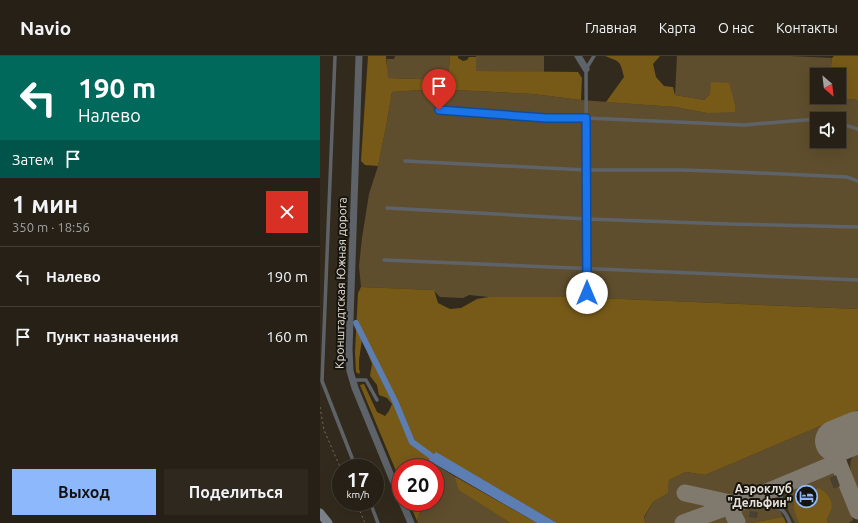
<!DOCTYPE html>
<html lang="ru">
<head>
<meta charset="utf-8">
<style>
  :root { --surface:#262016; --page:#2e281f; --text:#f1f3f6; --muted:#a4a3a1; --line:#423e35; --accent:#8db9fc }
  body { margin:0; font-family:Ubuntu,sans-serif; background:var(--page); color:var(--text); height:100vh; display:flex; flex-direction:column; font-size:15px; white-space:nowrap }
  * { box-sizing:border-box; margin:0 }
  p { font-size:13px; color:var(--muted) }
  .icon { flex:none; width:22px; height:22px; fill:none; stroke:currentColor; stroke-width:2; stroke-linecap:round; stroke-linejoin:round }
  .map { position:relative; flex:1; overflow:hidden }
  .sheet { display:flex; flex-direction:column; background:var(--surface); width:320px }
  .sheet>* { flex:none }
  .hud { background:#00695c; color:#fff; overflow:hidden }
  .needle { width:26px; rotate:152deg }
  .controls { position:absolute; left:490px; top:12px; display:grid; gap:8px }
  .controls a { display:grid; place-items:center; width:36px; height:36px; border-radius:0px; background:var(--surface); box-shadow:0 4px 16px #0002,0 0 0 1px var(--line); font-size:20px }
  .speed { position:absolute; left:12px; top:403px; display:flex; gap:8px; font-size:20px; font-weight:700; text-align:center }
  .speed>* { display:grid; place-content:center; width:52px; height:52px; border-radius:50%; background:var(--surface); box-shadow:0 4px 16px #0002,0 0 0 1px var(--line); line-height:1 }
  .speed small { font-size:10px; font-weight:400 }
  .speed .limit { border:6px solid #d22; background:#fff; color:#111 }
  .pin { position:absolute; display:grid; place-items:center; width:34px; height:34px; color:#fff; margin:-41px -17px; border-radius:50% 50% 50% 0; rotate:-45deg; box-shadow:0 0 4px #0007 }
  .pin .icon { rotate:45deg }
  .me { position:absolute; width:44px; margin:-22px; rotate:0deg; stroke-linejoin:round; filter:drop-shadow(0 0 3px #0008) }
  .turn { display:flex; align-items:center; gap:14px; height:84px; padding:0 12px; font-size:18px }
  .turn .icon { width:52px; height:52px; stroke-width:2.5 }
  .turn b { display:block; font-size:28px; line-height:34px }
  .then { display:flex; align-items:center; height:38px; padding:0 12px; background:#0003; gap:8px; font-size:15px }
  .round { display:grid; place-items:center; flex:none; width:42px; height:42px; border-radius:0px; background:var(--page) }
  .summary { display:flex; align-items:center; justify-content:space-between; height:68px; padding:0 12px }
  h1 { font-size:24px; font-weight:700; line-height:30px }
  .button { display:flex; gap:8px; margin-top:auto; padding:8px 12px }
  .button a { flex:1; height:46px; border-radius:0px; background:var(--accent); color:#111; font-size:16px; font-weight:700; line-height:46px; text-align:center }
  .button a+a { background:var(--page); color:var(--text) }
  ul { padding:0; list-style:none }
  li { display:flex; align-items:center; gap:12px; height:60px; padding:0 12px; border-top:1px solid var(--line) }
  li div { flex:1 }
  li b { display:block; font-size:15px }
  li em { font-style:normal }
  header { display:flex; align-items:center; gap:24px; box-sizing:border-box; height:56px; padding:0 20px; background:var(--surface); border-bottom:1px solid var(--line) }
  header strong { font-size:19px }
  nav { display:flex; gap:22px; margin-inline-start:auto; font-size:14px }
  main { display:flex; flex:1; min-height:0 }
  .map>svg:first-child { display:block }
  .built { fill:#3d3420 }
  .green { fill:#5f4e2d; fill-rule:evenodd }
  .forest { fill:#775a18 }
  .water { fill:#5c7eb2 }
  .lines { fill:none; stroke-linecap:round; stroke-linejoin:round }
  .canal { stroke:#5c7eb2; stroke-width:6 }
  .taxiway { stroke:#80796d; stroke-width:17 }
  .runway { stroke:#80796d; stroke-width:42 }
  .building { fill:#484031 }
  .path { stroke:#756f62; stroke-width:1; stroke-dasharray:2 3; stroke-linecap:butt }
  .lane { stroke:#5e6369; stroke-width:3.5 }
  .street { stroke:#5e6369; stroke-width:7 }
  .secondary { stroke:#7a818b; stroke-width:9 }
  .route-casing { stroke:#114b97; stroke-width:10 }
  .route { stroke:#1a73e8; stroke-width:7 }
  .labels { text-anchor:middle; stroke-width:4; stroke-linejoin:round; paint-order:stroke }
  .street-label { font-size:12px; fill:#e7e2d9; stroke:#17140e }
  .poi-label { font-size:12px; font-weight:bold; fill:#e7e2d9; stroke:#17140e; text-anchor:end }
</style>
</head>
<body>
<header>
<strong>Navio</strong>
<nav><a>Главная</a><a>Карта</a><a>О нас</a><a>Контакты</a></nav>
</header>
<main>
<section class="sheet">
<div class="hud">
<div class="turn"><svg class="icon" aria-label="left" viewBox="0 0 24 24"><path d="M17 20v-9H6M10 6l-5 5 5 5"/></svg><div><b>190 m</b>Налево</div></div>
<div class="then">Затем<svg class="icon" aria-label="arrive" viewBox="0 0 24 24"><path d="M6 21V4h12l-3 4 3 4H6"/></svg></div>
</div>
<div class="summary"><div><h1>1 мин</h1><p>350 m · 18:56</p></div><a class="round" style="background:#d93025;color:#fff"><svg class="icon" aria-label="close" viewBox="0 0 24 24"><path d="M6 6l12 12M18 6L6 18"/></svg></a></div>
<ul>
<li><svg class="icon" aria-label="left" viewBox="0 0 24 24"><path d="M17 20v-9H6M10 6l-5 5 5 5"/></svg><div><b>Налево</b></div><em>190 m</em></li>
<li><svg class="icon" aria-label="arrive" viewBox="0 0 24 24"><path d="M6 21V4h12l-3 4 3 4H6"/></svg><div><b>Пункт назначения</b></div><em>160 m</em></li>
</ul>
<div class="button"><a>Выход</a><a>Поделиться</a></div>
</section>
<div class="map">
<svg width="538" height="467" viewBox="0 0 538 467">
  <rect width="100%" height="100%" fill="#322b1d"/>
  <path class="built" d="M538 354V467H466L461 461 432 467H325L349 424 385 419Z"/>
  <g class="green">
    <path d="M75 0H130L128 24 67 22V3H74Z"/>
    <path d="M156 0H224V16L155 15Z"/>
    <path d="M357 0H469L512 2 510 19H497V41H509L538 44V253L256 241H169L149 239 143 242 120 241 113 234 41 231 39 210 42 182 49 138 58 110 66 71 72 36 115 33 213 38 261 44 355 51 387 57 415 48 413 42 390 38 384 44 355 39ZM497 63H519V85H497Z"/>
    <path d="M538 354V360L497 377 510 406 463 427 431 439 405 448 356 467H325L324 462 333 446 348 437 349 424 366 416 385 419Z"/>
    <path d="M538 394V439C534 430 527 411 532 402 533 399 536 397 538 394Z"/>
    <path d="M95 404H108L134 420 140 434 190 467H98L97 465 103 448V446H115V412H97Z"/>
    <path d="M509 414 514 415 516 419 510 422 514 432 520 430 533 464 529 467H508L507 463 511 453 491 436 493 441 485 445 473 448 475 456 479 467H475C469 454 458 443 470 430L506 415Z"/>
    <path d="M461 434 459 437V448L447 445 433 444Z"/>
    <path d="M427 449C435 449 455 449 461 456 461 457 463 461 464 462L461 461 432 467H368L409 452Z"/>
  </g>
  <g class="forest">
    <path d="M48 0H66L68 22 128 24 130 0H138V2L143 5 147 4 149 1H156V15L258 16 262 22 261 44 213 38 115 33 72 36 66 71 58 110 45 109 41 105Z"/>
    <path d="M285 0H340L333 8 336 21 344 30 353 31 355 39 384 44 390 38 391 26 409 27 415 48V56L387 57 355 51 286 46 304 21C300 4 300 6 285 0Z"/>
    <path d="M514 0H538V44L509 41H519V19H510L512 2Z"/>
    <path d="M41 231 114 234 118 247 130 253 141 252 157 243 169 241H256L538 253V354L385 419 366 416 349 424 348 437 333 446 324 461 325 467H237L116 397 108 404H96L97 412H81V427L40 329 44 328 57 356 65 360 69 355 72 348 67 342 59 339 57 329 50 320 52 308 42 283 39 304V313L40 316 39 318 36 316 35 296 38 237Z"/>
    <path d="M134 420 217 467H190L139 434Z"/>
    <path d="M498 432C506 435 514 444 511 454 510 457 508 460 507 463L508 467H479C476 459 472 452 474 444L482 440 485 445 493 442 491 436Z"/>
    <path d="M89 446H103V448L97 465Z"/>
    <path d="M461 461 464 462 466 467H432Z"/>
  </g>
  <path class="water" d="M116 396 237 467H217L108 404Z"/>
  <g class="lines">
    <path class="canal" d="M36 267 75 345 92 386 118 405"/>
    <g class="taxiway">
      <path d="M516 385 515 392 518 406 538 455"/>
      <path d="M365 437 415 448C412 457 413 459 417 466"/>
      <path d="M363 467 435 441 518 406"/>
    </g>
    <path class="runway" d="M516 385 538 376"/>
  </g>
  <g class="building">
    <path d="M516 419 520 430 514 432 510 422Z"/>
    <path d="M490 436 492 441 485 444 483 439Z"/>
    <path d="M430 455 438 456 437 462 429 461Z"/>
  </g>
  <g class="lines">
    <g class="path">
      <path d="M0 351 4 374 21 413"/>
      <path d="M36 446 45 467"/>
    </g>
    <g class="lane">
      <path d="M15 0 2 325 36 412"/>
      <path d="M119 55 226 62H266L424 69 497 63"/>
      <path d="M499 63H506"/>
      <path d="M519 67 538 73"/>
      <path d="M85 105 267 114H363L419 116 527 121 538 125"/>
      <path d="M67 152 267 163 409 168 538 171"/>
      <path d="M64 204 538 224"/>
      <path d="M267 237 266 13 274 0"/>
      <path d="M32 324H46L57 344"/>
      <path d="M50 446 58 467"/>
      <path d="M415 448C427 448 455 446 464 456 467 459 468 463 470 467"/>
      <path d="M463 455C459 442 461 437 469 427"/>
    </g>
    <g class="street">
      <path d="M39 0 29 294 30 315 35 332 81 444"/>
      <path d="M258 0 266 13"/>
      <path d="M82 446 91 467"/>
    </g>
    <path class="secondary" d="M0 457 8 467"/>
  </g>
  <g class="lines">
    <defs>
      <path id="route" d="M119 54 226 62H266L267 237"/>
    </defs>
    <use href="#route" class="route-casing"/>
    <use href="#route" class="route"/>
  </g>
  <defs>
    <symbol id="hotel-ring" viewBox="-11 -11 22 22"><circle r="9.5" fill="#17140e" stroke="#8db9fc" stroke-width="1.5"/><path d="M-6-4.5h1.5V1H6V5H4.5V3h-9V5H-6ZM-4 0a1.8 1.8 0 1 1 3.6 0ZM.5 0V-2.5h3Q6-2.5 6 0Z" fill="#8db9fc"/></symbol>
  </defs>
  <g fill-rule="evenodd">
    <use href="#hotel-ring" x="474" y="428" width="25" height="25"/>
  </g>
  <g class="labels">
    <g class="street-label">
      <text transform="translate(21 227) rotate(-89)" y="4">Кронштадтская Южная дорога</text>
    </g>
    <g class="poi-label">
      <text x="472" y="437">Аэроклуб<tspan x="472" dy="14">"Дельфин"</tspan></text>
    </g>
  </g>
</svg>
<div class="controls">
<a><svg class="needle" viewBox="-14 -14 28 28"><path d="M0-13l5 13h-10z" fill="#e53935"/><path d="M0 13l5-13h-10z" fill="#a4a3a1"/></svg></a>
<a><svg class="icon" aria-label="sound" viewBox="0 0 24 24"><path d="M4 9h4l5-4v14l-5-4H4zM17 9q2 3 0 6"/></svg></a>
</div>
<div class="speed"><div>17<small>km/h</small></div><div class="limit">20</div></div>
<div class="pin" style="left:119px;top:54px;background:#d93025"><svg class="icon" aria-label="arrive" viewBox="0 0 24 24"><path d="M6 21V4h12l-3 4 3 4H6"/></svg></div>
<svg class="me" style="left:267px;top:237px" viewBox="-20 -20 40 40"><circle r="19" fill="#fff"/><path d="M0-13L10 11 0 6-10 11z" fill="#1a73e8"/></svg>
</div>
</main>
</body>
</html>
